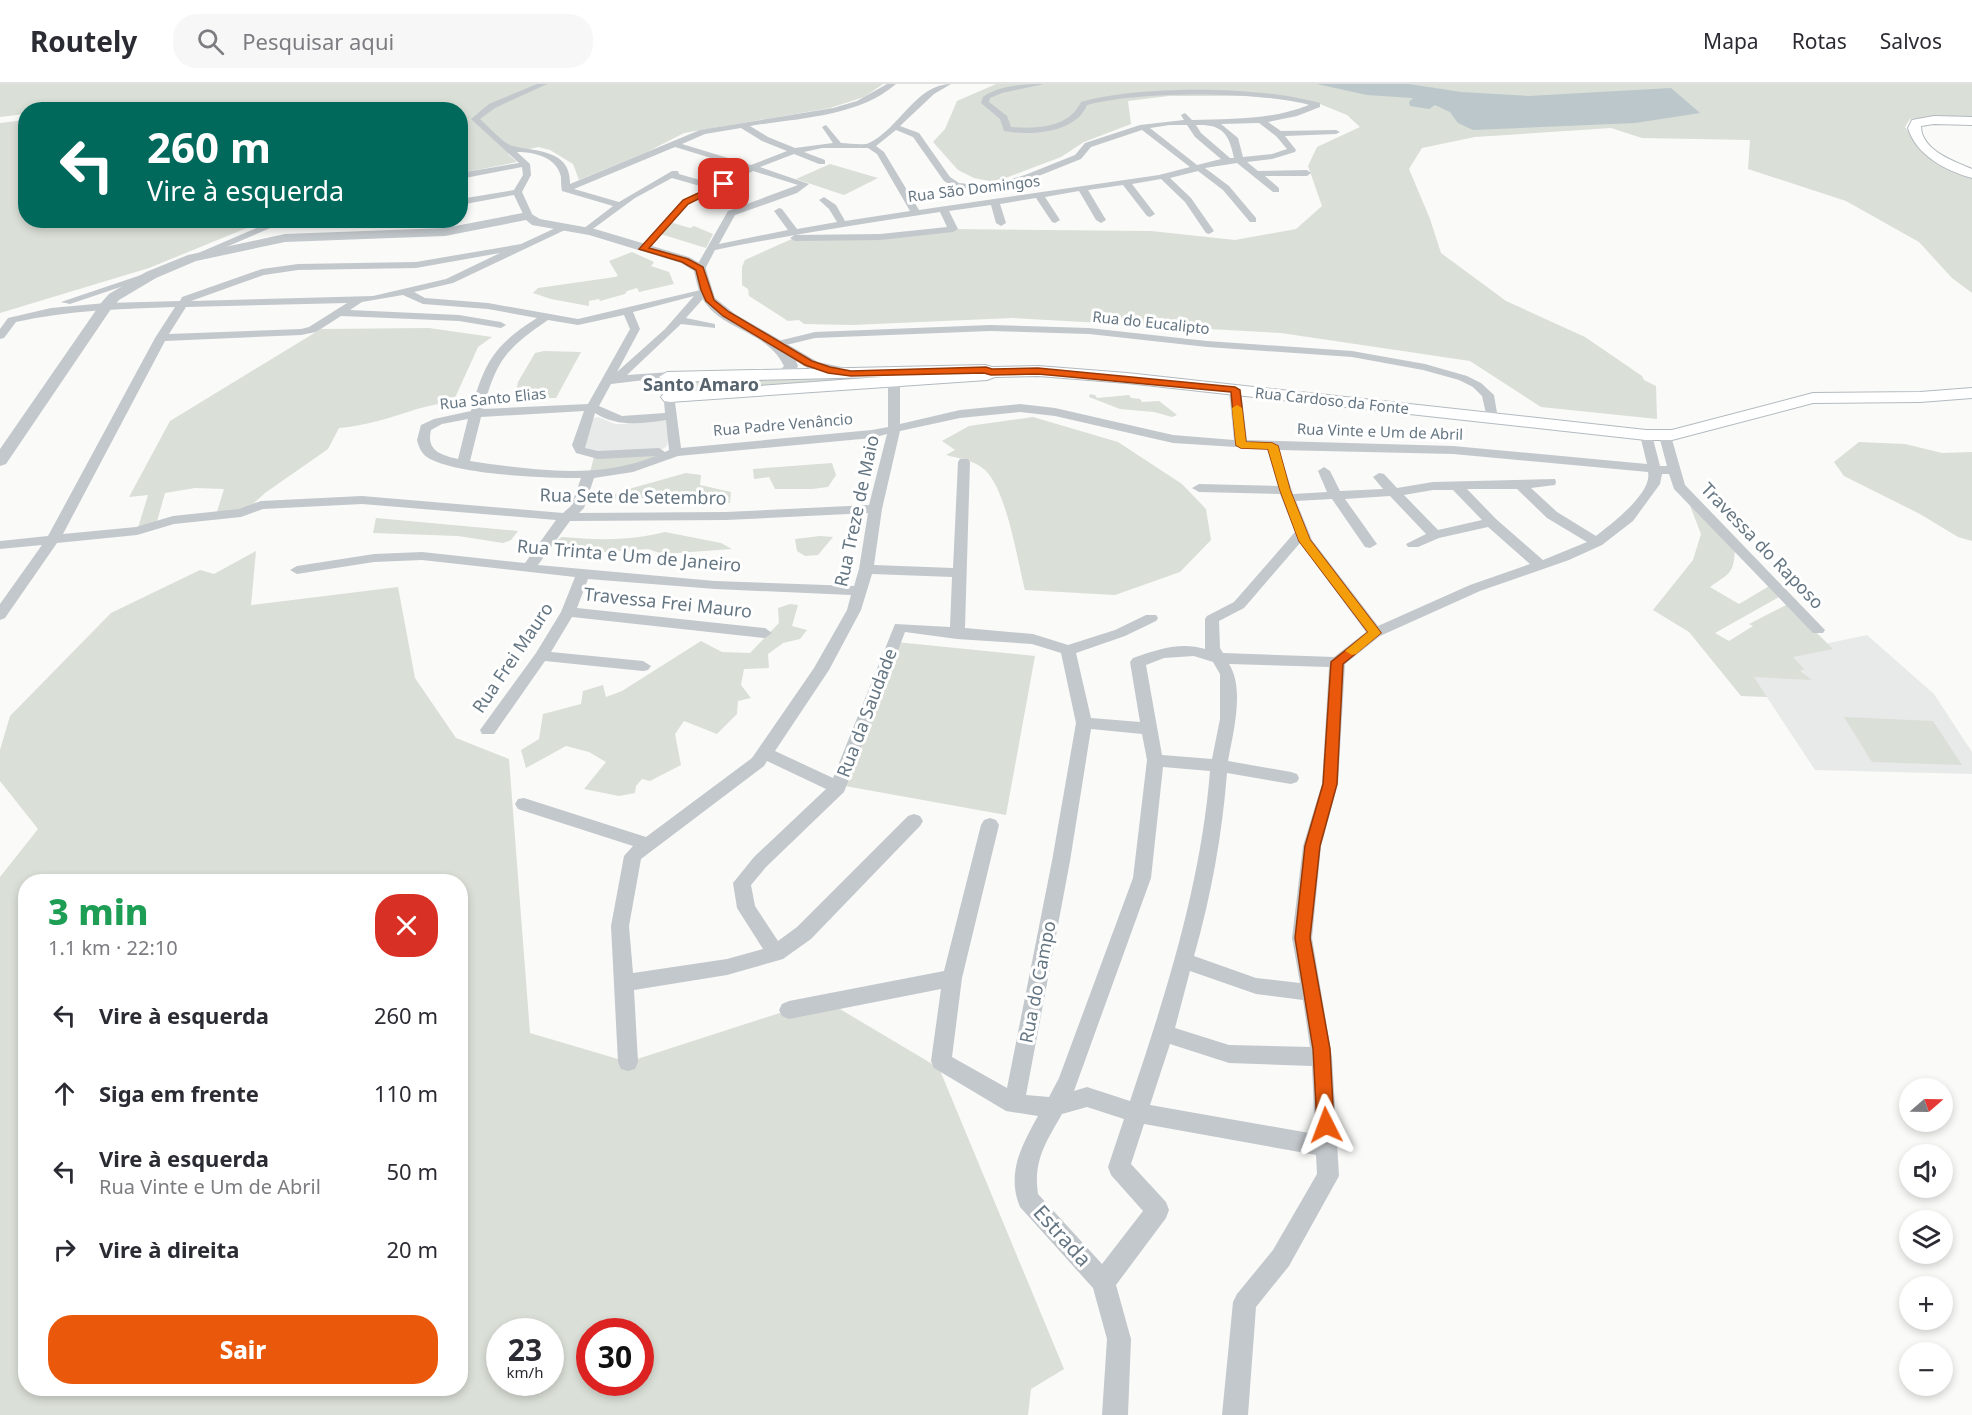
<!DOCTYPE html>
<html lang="pt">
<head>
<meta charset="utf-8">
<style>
  :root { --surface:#fff; --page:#f7f7f7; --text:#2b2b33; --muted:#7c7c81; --line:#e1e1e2; --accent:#ea580c }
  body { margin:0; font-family:"Noto Sans",sans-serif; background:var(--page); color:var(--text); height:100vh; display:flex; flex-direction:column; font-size:22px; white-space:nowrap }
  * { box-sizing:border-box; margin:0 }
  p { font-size:20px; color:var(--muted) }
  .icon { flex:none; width:33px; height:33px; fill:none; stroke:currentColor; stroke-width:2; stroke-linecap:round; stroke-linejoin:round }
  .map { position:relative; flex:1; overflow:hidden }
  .details { position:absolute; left:18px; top:790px; width:450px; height:522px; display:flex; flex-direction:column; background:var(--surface); border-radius:24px; box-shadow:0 3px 9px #0003 }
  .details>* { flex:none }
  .top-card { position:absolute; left:18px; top:18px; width:450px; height:126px; border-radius:24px; box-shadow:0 3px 9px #0003; background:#00695c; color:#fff; overflow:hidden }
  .needle { width:39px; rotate:70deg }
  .controls { position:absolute; left:1899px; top:994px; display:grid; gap:12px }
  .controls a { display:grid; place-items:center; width:54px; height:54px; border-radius:50%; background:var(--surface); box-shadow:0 3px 9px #0003; font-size:30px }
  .speed { position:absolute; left:486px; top:1234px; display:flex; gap:12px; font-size:30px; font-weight:700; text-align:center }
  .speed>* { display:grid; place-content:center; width:78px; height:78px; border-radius:50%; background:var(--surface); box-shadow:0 3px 9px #0003; line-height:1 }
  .speed small { font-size:15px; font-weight:400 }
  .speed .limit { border:9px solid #d22; background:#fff; color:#111 }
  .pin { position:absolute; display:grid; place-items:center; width:51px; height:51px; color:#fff; margin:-26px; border-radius:12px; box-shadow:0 3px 9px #0006 }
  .me { position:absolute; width:66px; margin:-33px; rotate:357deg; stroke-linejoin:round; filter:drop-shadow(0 0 4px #0008) }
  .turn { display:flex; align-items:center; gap:21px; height:126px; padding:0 30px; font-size:27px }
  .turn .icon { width:78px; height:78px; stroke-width:2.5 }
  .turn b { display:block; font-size:42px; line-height:51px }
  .round { display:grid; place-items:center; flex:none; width:63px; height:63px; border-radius:24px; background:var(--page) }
  .summary { display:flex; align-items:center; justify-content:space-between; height:102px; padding:0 30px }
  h1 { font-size:36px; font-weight:800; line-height:45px; color:#1e9e55 }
  .cta { display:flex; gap:12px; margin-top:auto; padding:12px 30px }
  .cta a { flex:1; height:69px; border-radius:24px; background:var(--accent); color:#fff; font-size:24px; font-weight:800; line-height:69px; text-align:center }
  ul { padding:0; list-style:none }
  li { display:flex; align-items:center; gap:18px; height:78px; padding:0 30px }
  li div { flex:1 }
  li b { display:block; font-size:22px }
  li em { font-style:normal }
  header { display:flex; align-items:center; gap:36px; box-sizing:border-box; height:84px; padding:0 30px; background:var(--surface); border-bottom:2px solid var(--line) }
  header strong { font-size:28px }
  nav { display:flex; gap:33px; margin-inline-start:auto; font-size:21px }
  .search { width:420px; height:54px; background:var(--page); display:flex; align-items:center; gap:15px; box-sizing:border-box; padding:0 21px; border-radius:24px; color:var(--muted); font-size:22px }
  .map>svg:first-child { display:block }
  .built { fill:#e8e9e9 }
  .green { fill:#dadfd7; fill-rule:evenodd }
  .water { fill:#bbc7cb }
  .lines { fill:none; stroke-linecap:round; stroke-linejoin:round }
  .secondary-casing { stroke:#b3babf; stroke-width:2 }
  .minor { fill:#c3c8cc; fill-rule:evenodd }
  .tertiary { fill:#c3c8cc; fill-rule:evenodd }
  .secondary { fill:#fff; fill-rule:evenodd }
  .route { fill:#ea580c; stroke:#983908; stroke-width:1.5 }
  .slow { fill:#f59e0b }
  .labels { text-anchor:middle; stroke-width:6; stroke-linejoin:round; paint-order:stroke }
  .far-street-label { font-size:15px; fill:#657683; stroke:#fff }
  .far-quarter-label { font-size:18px; font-weight:bold; fill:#57646e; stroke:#fff }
  .street-label { font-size:18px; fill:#657683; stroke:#fff }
  .near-street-label { font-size:21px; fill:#657683; stroke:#fff }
</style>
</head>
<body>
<header>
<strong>Routely</strong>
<div class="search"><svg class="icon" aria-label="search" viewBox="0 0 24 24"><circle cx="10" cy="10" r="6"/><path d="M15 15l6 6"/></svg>Pesquisar aqui</div>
<nav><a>Mapa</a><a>Rotas</a><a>Salvos</a></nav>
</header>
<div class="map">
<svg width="1972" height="1331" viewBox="0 0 1972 1331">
  <rect width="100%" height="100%" fill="#fafaf8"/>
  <g class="built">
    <path d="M598 333 615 340H624L668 335 670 346 667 362 661 366 598 369 583 365 590 335Z"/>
    <path d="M1867 551 1934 610 1972 668V690L1815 686 1743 577Z"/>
  </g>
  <g class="green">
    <path d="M0 0H883L864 13 830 24 684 49 647 68 579 96 573 80 550 66 538 63 508 70 517 78 461 89 460 26H180C141 11 107 23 68 25 54 26 40 25 26 26L25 30 0 33Z"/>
    <path d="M996 0H1972V36L1936 33 1910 35 1905 43 1918 61 1972 92V209L1952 194 1919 158 1846 117 1748 85 1750 56 1642 54 1611 44 1475 53 1422 64 1409 85 1430 135 1441 169 1506 217 1585 253 1642 292 1644 296 1656 302 1657 335 1541 323 1470 277 1281 249 1012 234 852 241 804 240 799 236 788 237 749 212 748 205 742 201V183L745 176 794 154H853L953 145 1151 147 1235 156 1296 145 1322 122 1308 82 1317 63 1360 43 1347 31 1315 18 1248 12H1169L1128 17 1131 40 1084 58 1061 73 995 98 974 94 958 86 933 58 945 45 957 17Z"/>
    <path d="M25 36 26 136 264 137 149 184 0 229V39Z"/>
    <path d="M830 80 878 94 844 111 796 95Z"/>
    <path d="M670 138 690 144 694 142 713 150 706 164 654 148Z"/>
    <path d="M632 168 654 178 651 182 669 188 674 200 639 208 637 204 627 207 625 210 600 217 599 215 589 217V222L551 215 533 209 538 204 615 193 618 192 609 177Z"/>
    <path d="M429 244 492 253 478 263 454 316C442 320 430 321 417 325 393 333 365 342 339 344L328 365 265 409 243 429 216 431 224 405 195 404 165 409 156 441 138 444 148 411 129 413 170 337 321 245Z"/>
    <path d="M544 267 581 268 556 314H545V310L534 311 533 306 516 308 518 298 535 269Z"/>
    <path d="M877 291V294L675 308 674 298Z"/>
    <path d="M1090 310 1095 311 1097 314 1129 311 1131 314 1140 315 1142 318 1159 317 1177 331 1172 333 1154 328 1120 325 1089 313Z"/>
    <path d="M1033 333 1118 358 1182 400 1206 425 1211 456 1180 488 1115 511 1025 506C1017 475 1007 407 985 386 976 377 958 374 946 371L955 366 942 357 969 342Z"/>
    <path d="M1859 358 1905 360 1942 369 1972 368V457L1958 453 1920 430 1844 392 1834 378Z"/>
    <path d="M664 371 612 386 590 388 594 373Z"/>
    <path d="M832 379 836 391 828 403 812 405H775L769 393 754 395 753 385Z"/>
    <path d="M686 389 701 391 700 401 731 408 730 419 704 416 696 408 680 409 671 417 651 414 604 415 601 411 621 410 625 406Z"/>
    <path d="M1687 414 1735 464C1734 491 1729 489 1710 503L1739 520 1771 501 1781 512 1715 549 1729 557 1753 542 1749 540 1788 520 1833 565 1793 573 1804 585 1800 587 1812 596 1754 593 1767 613 1741 612 1689 548 1653 526 1693 476 1701 450Z"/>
    <path d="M376 434 518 447 511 456 503 459 458 452 373 449Z"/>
    <path d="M665 448 721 459 732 465 663 470 648 465 604 468 586 466 556 457 562 453C597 456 631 457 665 448Z"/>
    <path d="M820 452 833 453 818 471 805 472 797 467 795 455Z"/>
    <path d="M256 467 251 521 398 503 415 594 456 654 509 675 530 949 628 978 823 915 939 984 1064 1285 1031 1305 1028 1331H0V793L38 745 0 697V666L10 632 111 529 200 486 214 490ZM26 798H460V1305H26ZM500 1248H550V1299H500ZM590 1248H640V1299H590Z"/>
    <path d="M790 520 798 521 792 542 807 546 800 555 783 559 768 570 769 584 744 585 741 601 751 614 738 617 737 630 717 650 684 637 675 650 681 681 650 697 642 695 636 702 635 709 619 712 584 705 606 678 589 668 566 662 526 684 521 666 539 655 543 630 581 620 583 607 603 601 606 613 622 607 701 557 722 568 750 569 779 539 778 524Z"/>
    <path d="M896 558 1035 572 1006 731 845 702Z"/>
    <path d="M1844 633 1933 637 1962 681 1872 678Z"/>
  </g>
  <path class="water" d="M1317 0H1409L1461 8 1529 12 1671 4 1700 29 1635 39 1473 46 1458 39 1450 28 1435 21 1429 25 1410 22 1409 18 1413 14 1367 11Z"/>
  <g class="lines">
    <defs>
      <g id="secondary">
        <path d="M1934 32 1972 33V41L1934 40 1921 42C1921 66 1953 77 1972 85V94C1946 87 1916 71 1908 44L1912 36Z"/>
        <path d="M985 281 992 283 1038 282 1127 289 1646 346H1672L1813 309 1920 308 1972 304V314L1920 318 1813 319 1672 356H1646L1127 299 1038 292 995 293 987 296 670 318 664 317 661 313 664 309 881 293 667 298 659 293 667 288Z"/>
      </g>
    </defs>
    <use href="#secondary" class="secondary-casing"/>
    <g class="minor">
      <path d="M537 0H547L495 24 480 35C487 41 505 61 513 62 536 68 571 65 570 100L700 46 833 24 857 17 887 0H896C858 33 798 34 750 42L768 53 795 64 833 59 822 43 826 41 841 59C849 59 862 62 869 59 899 45 916 0 951 0L934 10 900 42 919 49 950 93 959 99 978 101 995 100 1025 91 1075 71 1085 59 1140 41 1184 36 1181 31 1185 29 1192 36C1232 35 1271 36 1309 21 1259 7 1137 7 1087 21 1076 49 1030 52 1004 47L1000 35 981 19 983 13C999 1 1024 0 1044 0L1002 9 990 14 989 18 1007 32 1011 43C1036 45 1069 44 1081 18 1141 1 1259 2 1320 19V23L1297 32 1268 38 1281 47 1336 46 1340 48 1336 50 1285 52 1296 66 1295 68 1272 75 1247 78 1258 87 1307 86 1311 89 1307 92H1265L1279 104V108H1273L1237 79 1205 84 1229 102 1256 134V138H1250L1223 106 1198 87 1170 94 1191 114 1214 147 1209 150 1206 149 1185 118 1161 95 1132 100 1155 130 1150 133 1147 132 1123 101 1088 106 1106 136 1101 139 1096 136 1079 107 1045 113 1060 136 1055 139 1052 138 1036 114 1000 120 1006 139 1001 142 996 139 991 121 949 127 958 145 953 148 880 156 795 157 790 154 795 151 880 150 947 143 940 128C865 139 790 151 715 166L704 187 700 188 695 185 728 127 798 101 753 87 689 120 646 167H640V163L683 116 707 104 672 94 635 114 586 150 583 149V145L613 122 562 107C561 102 561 98 561 93 557 73 534 68 517 68L530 80 531 91 522 108 533 132 531 134H525L514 111 460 121V115L514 106 523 91 522 83 460 95V89L519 79 471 35 489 20ZM1259 39 1276 52 1287 65 1272 70 1243 73 1238 54 1221 40ZM1170 41H1187L1195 53 1221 75 1197 81 1150 44ZM1196 41C1222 40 1229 49 1234 74H1230L1201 49ZM741 44 762 57 787 67 751 81 682 60 705 50ZM896 46 913 53 944 97 954 103 978 107 996 106 1031 95 1081 75 1091 63 1142 46 1190 83 1159 91 919 126 884 68 876 62ZM675 63 744 84 714 100 679 90 678 87H672L619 118 574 105ZM822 64H868L877 70 910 127 845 137 836 121 824 113 819 116 829 125 837 138 797 145 782 125 779 124 774 127 788 146 719 160 735 131 797 109 809 100 760 83 794 70 819 80H825V76L804 68Z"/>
      <path d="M275 136H289L198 175 189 173Z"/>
      <path d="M564 140 567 141V145L453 199 414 208 425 214 488 219 578 235 709 204V208L686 234 715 240V244L681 240 627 291 671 288 681 364 872 346 888 343V296L894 293 900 296V340L960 326 1020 320 1055 324 1173 351 1234 356 1229 306 1235 302 1241 306 1247 356 1453 362 1647 380 1640 351 1646 347 1652 351 1660 382H1667L1659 352 1665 348 1671 352 1685 401 1825 546 1823 549H1813L1674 405 1669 390H1662L1660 400 1633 437 1602 461 1569 476 1480 507 1380 552 1345 580 1338 700 1321 762 1312 854 1332 973 1339 1092 1289 1182 1256 1223 1248 1331H1222L1233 1218 1237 1210 1273 1166 1317 1090 1316 1071 1144 1040 1131 1080 1166 1118 1169 1126 1166 1134 1116 1201 1131 1255 1128 1331H1102L1107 1255 1093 1204 1020 1123C1006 1089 1022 1061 1038 1032L1006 1027 934 984 931 977 941 905 789 935 782 932 779 926 782 920 789 917 944 887 981 741 984 736 990 734 996 736 999 741 962 894 952 973 1007 1004 1052 777 1076 639 1061 569 1032 560 957 555 905 548 844 708 766 783 751 801 755 822 778 857 797 843 908 732 914 730 920 732 923 737 920 742 811 855 783 875 727 891 634 906 638 978 635 985 628 987 621 985 618 978 611 842 624 772 633 762 518 725 515 720 518 715 524 714 646 753 752 674 814 584 847 526 851 511 715 505 588 495 577 524 765 544 772 549 765 554 572 533 551 568 643 577 651 582 648 586 643 587 545 577 494 650H482L480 646 536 569 561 528 575 493 422 476 374 478 297 490 290 486 297 482 374 470 422 468 525 479 556 436 362 420 263 425 241 433 174 440 137 451 57 459 5 534 0 536V520L42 461 0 465V457L48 452 155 254 175 223C121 225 69 226 16 238L4 254 0 255V245L8 234 51 224 106 219 180 217 182 213 262 185 298 180 416 178 521 160ZM500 169 446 195 373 212 191 217 264 191 298 186 416 184ZM403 211 423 220 488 225 537 234C494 261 484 279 471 327L434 335 421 341 417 356C419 364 422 371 430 375 462 391 544 394 581 394L571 422 563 429 362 412 261 417 239 425 173 432 136 443 63 450 165 257 301 251 316 248 341 232 459 237 501 244 506 241 501 238 459 231 350 226 362 218ZM694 212 665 245 617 288 640 245 633 228ZM347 219 309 243 301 245 169 250 186 223ZM624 231 630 245 588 320 483 325C497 275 506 265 548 236L578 241ZM662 294 665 329 622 332 599 322 611 300ZM584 327 572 361 576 369 598 375 656 372C597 396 531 386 470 377L481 333ZM1020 328 1055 332 1173 359 1267 365 1278 402 1199 400 1192 404 1199 408 1280 410 1295 448 1234 518 1207 532 1205 535V565C1181 557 1155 566 1133 574L1130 578 1140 638 1091 634 1076 569 1125 552 1156 537 1158 534 1156 531H1146L1115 546 1068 561 1033 550 965 544 970 378 968 375H960L958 378 953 484 874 481 882 425 900 347 960 334ZM595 329C617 343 641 340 666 336L669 366 665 368 659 364 598 367 585 364ZM468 335 458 375C440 371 426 366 431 346L442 340ZM887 350 869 421 726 428 579 429 584 424 594 394 633 388 678 372 872 354ZM1279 366 1453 370 1648 388C1653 409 1611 440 1596 452L1557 428 1531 404 1555 401 1556 398 1555 395 1433 398 1397 404 1384 390 1379 389 1373 393 1383 405 1340 407 1330 387 1324 383 1318 387 1327 408 1293 410ZM1467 405H1517L1547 434 1587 458 1543 476 1496 435ZM1433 406H1453L1482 436 1438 446 1404 411ZM1390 412 1426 450 1406 460 1408 463H1418L1439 454 1488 443 1530 480 1470 501 1378 542 1312 456 1296 417 1332 415 1365 463 1370 464 1377 460 1345 415ZM868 429 859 485 854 502 715 497 538 481 570 437 726 436ZM1300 459 1366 548 1334 573 1223 569 1220 564 1219 537 1244 524ZM872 490 952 493 950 543 895 540 833 694 775 667 829 586 861 526ZM1194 572 1213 578 1220 590V635L1212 675 1162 671 1146 581 1164 574ZM1229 580 1329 583 1322 700 1303 762 1292 854 1300 899 1256 894 1194 872C1211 812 1222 752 1227 689L1291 700 1297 698 1299 694 1297 690 1291 688 1228 677C1233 649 1245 605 1229 580ZM1091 645 1142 650 1147 676 1133 794 1059 994 1049 1013 1026 1011 1070 777ZM767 677 826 705 754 773 733 799 737 824 763 865 727 875 633 889 629 842 641 775 764 682ZM1163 683 1210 687C1201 800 1166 910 1130 1017L1087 1003 1074 1007 1151 794ZM1190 887 1256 910 1303 916 1310 963 1229 961 1175 944ZM1170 960 1229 979 1312 982 1315 1050 1150 1021ZM1087 1023 1124 1035 1108 1083 1111 1091 1143 1127 1102 1180 1038 1110C1033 1077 1046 1058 1062 1030Z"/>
      <path d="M144 190 153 192 70 220 61 218Z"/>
      <path d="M990 241 1089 244 1207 257 1352 267 1425 280 1467 292 1481 299 1494 311 1498 335 1496 338H1488L1482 312 1473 303 1459 296 1423 286 1352 273 1207 263 1089 250 990 247 815 254 778 263 772 260 774 258 815 248Z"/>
    </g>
    <path class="tertiary" d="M528 128 540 135 595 145 689 173 705 182 715 214 735 230 818 278 856 286 858 289 851 293 809 285 796 277 798 282 794 291 782 295 777 294 775 291 784 282C767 246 721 247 702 214 698 206 696 196 694 187L681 179 589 151 532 141 526 136 445 152 285 158 196 177 156 194 119 216 111 225 6 380 0 382V365L101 219 109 210 146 188 188 171 285 150 445 144Z"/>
    <use href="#secondary" class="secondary"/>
  </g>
  <path class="route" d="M724 97 727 101 688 120 649 164 688 175 703 183 714 216 729 228 812 277 830 283 851 287 986 283 992 285 1038 284 1235 303 1240 306 1246 358 1272 359 1278 362 1290 406 1310 456 1381 549 1343 580 1337 700 1320 762 1310 854 1330 965 1334 1041 1332 1047 1326 1049 1319 1047 1317 1041 1313 965 1295 854 1305 762 1323 700 1331 578 1368 548 1299 457 1280 406 1268 365 1241 364 1236 361 1231 308 1038 290 991 291 984 289 851 292 828 289 805 281 723 232 706 217 701 206 696 186 682 178 639 165 683 116Z"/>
  <path class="slow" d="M1237 321 1242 324 1246 358 1272 359 1278 362 1290 406 1310 456 1381 549 1356 570 1352 571 1345 567 1368 548 1299 457 1280 406 1268 365 1241 364 1236 361 1232 324Z"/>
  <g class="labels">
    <g class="far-street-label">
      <text transform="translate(974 105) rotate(-7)" y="5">Rua São Domingos</text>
      <text transform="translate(1151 239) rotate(6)" y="5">Rua do Eucalipto</text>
      <text transform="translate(493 315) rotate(-6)" y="5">Rua Santo Elias</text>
      <text transform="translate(1332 317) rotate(6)" y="5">Rua Cardoso da Fonte</text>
      <text transform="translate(783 341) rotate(-5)" y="5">Rua Padre Venâncio</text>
      <text transform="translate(1380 348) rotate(2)" y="5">Rua Vinte e Um de Abril</text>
    </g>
    <g class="far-quarter-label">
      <text x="701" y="307">Santo Amaro</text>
    </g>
    <g class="street-label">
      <text transform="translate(633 413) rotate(1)" y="6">Rua Sete de Setembro</text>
      <text transform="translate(857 427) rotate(-78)" y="6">Rua Treze de Maio</text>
      <text transform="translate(1762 462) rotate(46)" y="6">Travessa do Raposo</text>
      <text transform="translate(629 472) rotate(5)" y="6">Rua Trinta e Um de Janeiro</text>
      <text transform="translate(668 519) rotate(6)" y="6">Travessa Frei Mauro</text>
      <text transform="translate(513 574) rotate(-56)" y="6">Rua Frei Mauro</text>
      <text transform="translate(867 629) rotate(-69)" y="6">Rua da Saudade</text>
      <text transform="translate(1038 898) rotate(-79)" y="6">Rua do Campo</text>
    </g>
    <g class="near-street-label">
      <text transform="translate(1062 1152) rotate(48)" y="7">Estrada</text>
    </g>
  </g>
</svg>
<div class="controls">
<a><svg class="needle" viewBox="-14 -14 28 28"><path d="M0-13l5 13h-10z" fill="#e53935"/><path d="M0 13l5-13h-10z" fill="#7c7c81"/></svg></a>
<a><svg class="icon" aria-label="sound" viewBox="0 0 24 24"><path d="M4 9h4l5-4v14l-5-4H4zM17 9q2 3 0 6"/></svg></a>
<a><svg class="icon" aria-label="layers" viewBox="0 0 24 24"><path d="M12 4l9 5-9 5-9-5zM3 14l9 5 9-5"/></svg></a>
<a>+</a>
<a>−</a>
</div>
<div class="speed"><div>23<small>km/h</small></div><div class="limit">30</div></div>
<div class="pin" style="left:724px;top:100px;background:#d93025"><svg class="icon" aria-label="arrive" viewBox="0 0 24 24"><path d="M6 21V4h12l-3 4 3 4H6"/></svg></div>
<svg class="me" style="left:1326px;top:1041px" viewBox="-20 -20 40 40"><path d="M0-17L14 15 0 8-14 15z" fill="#ea580c" stroke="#fff" stroke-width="4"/></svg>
<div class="top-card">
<div class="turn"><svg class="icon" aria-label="left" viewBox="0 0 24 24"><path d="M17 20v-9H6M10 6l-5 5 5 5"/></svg><div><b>260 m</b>Vire à esquerda</div></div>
</div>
<section class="details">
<div class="summary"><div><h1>3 min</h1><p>1.1 km · 22:10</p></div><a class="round" style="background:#d93025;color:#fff"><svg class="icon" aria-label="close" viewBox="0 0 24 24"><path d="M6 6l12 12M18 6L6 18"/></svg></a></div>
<ul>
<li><svg class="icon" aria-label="left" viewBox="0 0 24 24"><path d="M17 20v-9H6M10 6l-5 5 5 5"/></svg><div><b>Vire à esquerda</b></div><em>260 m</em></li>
<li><svg class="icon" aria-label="ahead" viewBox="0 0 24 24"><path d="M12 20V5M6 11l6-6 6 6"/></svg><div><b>Siga em frente</b></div><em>110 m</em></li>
<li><svg class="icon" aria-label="left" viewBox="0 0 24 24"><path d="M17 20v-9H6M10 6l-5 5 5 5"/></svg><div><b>Vire à esquerda</b><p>Rua Vinte e Um de Abril</p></div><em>50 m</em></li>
<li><svg class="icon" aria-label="right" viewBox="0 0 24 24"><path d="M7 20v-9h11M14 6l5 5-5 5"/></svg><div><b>Vire à direita</b></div><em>20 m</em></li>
</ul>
<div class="cta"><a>Sair</a></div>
</section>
</div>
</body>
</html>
